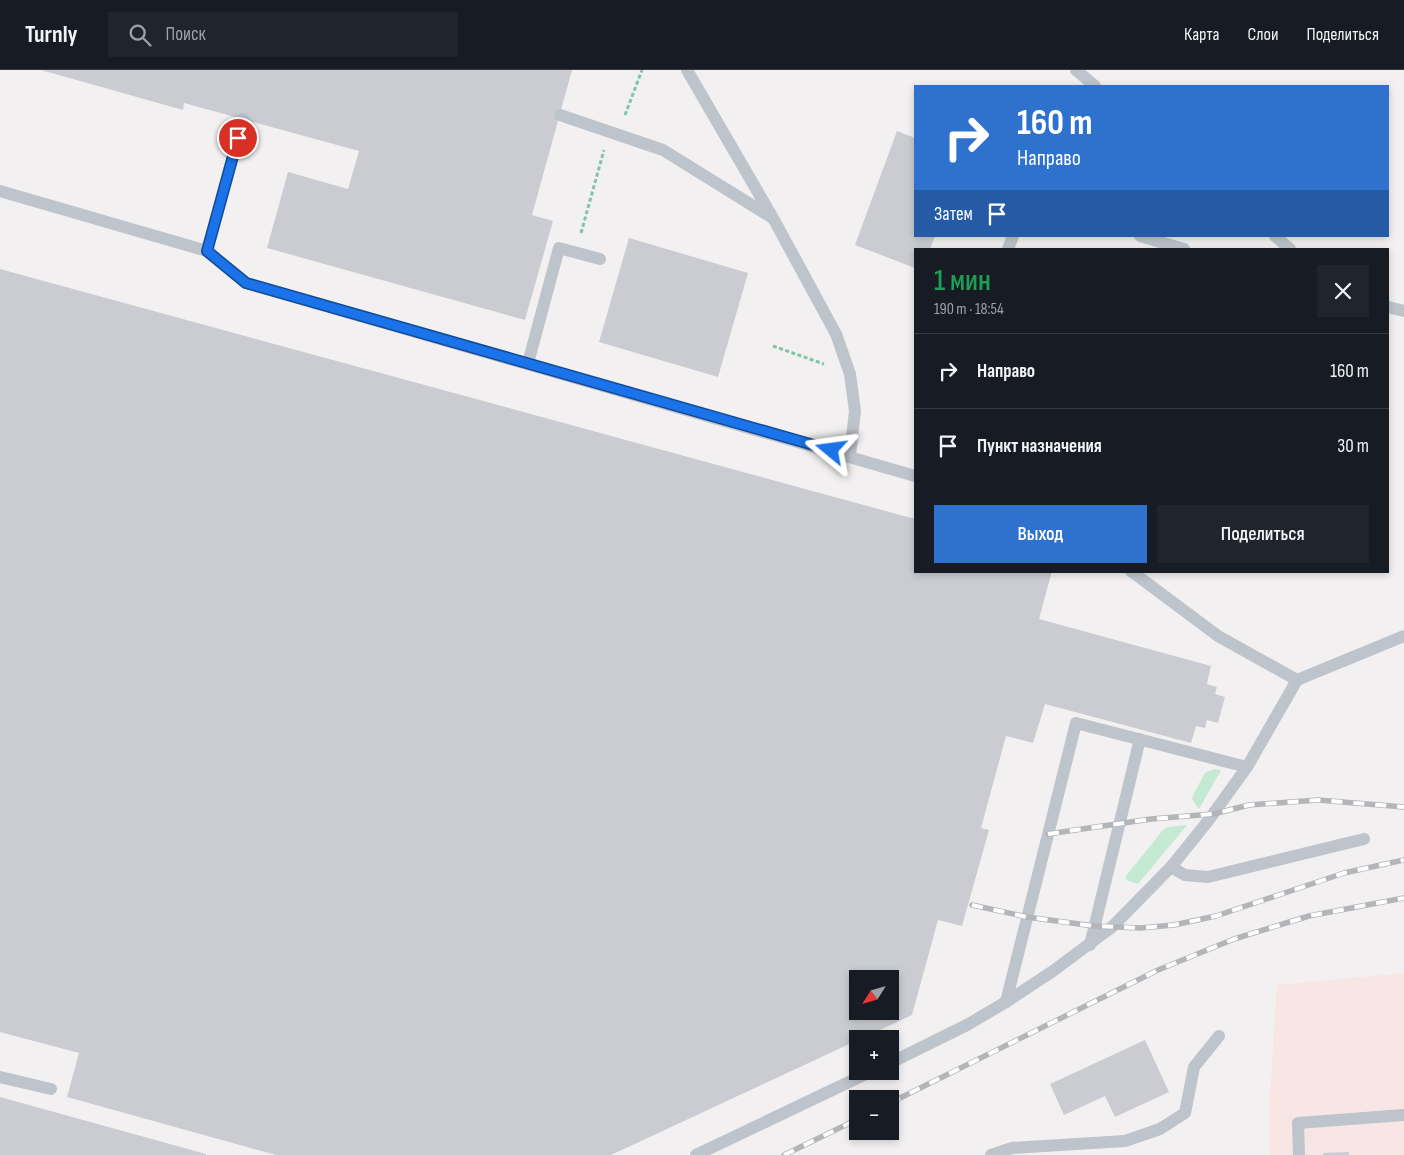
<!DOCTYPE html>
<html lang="ru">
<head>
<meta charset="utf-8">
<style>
  :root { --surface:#171b24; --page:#20242c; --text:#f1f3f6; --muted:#9ea1a6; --line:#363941; --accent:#2e72ce }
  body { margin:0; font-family:"Sofia Sans Condensed",sans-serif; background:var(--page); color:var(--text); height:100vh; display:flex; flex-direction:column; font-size:19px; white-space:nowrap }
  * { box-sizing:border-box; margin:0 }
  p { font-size:16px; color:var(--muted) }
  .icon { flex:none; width:28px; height:28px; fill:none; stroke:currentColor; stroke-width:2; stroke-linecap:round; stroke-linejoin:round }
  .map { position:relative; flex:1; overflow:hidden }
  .details { position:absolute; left:914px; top:178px; width:475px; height:325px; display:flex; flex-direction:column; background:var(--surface); border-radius:0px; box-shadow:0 2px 8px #0003 }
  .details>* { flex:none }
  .guide { position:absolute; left:914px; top:15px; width:475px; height:152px; border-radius:0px; box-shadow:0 2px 8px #0003; background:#2e72ce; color:#fff; overflow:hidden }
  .needle { width:32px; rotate:233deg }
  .controls { position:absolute; left:849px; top:900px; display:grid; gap:10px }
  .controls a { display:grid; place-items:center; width:50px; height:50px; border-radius:0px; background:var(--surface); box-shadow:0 2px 8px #0003; font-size:25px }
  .pin { position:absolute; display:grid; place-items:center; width:42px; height:42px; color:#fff; margin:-21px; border:2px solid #fff; border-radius:50%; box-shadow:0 1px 5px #0007 }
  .me { position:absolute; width:55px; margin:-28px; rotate:286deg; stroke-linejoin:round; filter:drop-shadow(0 0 4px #0008) }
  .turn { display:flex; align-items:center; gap:18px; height:105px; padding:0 20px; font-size:22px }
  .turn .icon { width:65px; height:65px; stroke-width:2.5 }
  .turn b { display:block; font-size:35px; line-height:42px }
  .then { display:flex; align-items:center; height:48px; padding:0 20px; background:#0003; gap:10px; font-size:19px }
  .round { display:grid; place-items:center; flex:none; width:52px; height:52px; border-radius:0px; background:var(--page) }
  .overview { display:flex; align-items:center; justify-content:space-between; height:85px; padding:0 20px }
  h1 { font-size:30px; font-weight:600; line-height:38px; color:#1e9e55 }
  .button { display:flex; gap:10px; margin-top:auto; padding:10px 20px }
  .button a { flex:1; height:58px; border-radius:0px; background:var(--accent); color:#fff; font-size:20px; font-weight:600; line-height:58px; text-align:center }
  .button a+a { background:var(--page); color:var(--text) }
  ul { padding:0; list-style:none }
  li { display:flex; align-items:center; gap:15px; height:75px; padding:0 20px; border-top:1px solid var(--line) }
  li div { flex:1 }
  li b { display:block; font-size:19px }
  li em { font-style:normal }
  header { display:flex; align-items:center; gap:30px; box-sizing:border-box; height:70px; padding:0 25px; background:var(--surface); border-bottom:1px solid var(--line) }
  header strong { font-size:24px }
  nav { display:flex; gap:28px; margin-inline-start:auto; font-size:18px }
  .search { width:350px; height:45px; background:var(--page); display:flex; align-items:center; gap:12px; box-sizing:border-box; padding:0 18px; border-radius:0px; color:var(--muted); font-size:19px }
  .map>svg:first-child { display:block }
  .medical { fill:#f8e6e4 }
  .green { fill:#c4ead3 }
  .building { fill:#cbccd2; fill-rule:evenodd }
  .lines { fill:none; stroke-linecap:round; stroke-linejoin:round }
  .path { stroke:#80c5a3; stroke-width:3; stroke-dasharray:4 2.5; stroke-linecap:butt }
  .lane { stroke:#bdc4cb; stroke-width:12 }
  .rail-casing { stroke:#b3b5b9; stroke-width:5.5 }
  .rail { stroke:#fff; stroke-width:4; stroke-dasharray:11; stroke-linecap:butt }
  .route-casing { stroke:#114b97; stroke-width:12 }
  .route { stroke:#1a73e8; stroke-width:9 }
</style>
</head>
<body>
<header>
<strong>Turnly</strong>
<div class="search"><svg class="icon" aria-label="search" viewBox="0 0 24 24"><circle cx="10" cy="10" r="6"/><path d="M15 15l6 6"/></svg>Поиск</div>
<nav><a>Карта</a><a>Слои</a><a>Поделиться</a></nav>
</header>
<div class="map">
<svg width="1404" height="1085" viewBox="0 0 1404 1085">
  <rect width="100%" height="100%" fill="#f2f0f0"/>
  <path class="medical" d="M1404 903V1085H1269V1041L1277 915Z"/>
  <g class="green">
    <path d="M1214 699 1221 700 1199 739 1192 729 1193 725 1205 703Z"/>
    <path d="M1187 755 1138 814 1126 810V806L1163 760 1168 757Z"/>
  </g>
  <g class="building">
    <path d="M41 0H572L532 145 553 151 525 250 267 178 288 102 348 119 359 81 184 33 183 40Z"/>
    <path d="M897 61 915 68V166H935L930 179H915V198L855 175Z"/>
    <path d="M629 168 748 203 718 307 599 272Z"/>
    <path d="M0 199 915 449V501H1052L1039 549 1211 596 1207 614 1217 617 1215 624 1225 627 1218 653 1207 650 1205 658 1196 656 1191 673 1045 634 1033 673 1006 666 981 758 989 760 962 856 938 850 912 945 861 969H858V970L611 1085H276L67 1027 79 983 0 962ZM858 909H890V941H858Z"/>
    <path d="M1145 970 1169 1022 1115 1047 1105 1026 1064 1045 1050 1014Z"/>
    <path d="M0 1027 206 1084V1085H0Z"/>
    <path d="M1349 1082V1085H1323V1083Z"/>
  </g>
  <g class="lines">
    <g class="path">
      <path d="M625 45 642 0"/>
      <path d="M581 163 604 80"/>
      <path d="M773 276 824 294"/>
    </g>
    <g class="lane">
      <path d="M687 0 773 148 836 264 850 304 855 341 850 386"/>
      <path d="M1076 0 1095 16"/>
      <path d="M560 45 663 80 771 147"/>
      <path d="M0 121 207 181 246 213 915 406"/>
      <path d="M1140 166 1184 179"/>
      <path d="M1275 166 1290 179"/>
      <path d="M1008 179 1013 166"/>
      <path d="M207 181 243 49"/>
      <path d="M1388 237 1404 241"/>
      <path d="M528 293 559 178 600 189"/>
      <path d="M1131 501 1218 566 1297 610"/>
      <path d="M1171 797 1185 805 1208 807 1364 769"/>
      <path d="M1090 875 1140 669"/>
      <path d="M1006 932 1076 653 1247 697"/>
      <path d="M890 993 967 955 1006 932 1053 901 1112 857 1171 797 1208 751 1247 697 1297 610 1404 566"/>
      <path d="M0 1007 51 1019"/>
      <path d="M696 1085 872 1001"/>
      <path d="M991 1085 1012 1078 1125 1071 1160 1059 1185 1043 1194 997 1219 966"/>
      <path d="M1299 1085 1298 1053 1404 1045"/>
    </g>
    <defs>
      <g id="rail">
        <path d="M1048 764 1151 749 1213 744 1249 735 1318 730 1404 737"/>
        <path d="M972 835 1027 847 1094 856 1140 858 1174 855 1216 846 1344 803 1404 790"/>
        <path d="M890 1033 1158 900 1234 869 1309 846 1404 828"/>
        <path d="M784 1085 858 1049"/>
      </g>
    </defs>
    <use href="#rail" class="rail-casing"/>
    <use href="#rail" class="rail"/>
  </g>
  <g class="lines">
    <defs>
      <path id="route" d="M238 68 207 181 246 213 831 380"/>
    </defs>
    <use href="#route" class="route-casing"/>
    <use href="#route" class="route"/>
  </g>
</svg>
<div class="controls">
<a><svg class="needle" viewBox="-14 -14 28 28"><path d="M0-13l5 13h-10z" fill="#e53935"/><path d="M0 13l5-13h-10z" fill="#9ea1a6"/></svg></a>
<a>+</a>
<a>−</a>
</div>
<div class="pin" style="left:238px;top:68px;background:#d93025"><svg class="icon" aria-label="arrive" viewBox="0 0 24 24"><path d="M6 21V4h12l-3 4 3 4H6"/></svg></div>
<svg class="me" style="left:831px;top:380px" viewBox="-20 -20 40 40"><path d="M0-17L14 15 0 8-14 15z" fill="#1a73e8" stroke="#fff" stroke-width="4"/></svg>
<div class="guide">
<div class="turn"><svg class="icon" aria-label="right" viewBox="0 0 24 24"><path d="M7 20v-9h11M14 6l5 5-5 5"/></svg><div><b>160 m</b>Направо</div></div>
<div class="then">Затем<svg class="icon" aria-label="arrive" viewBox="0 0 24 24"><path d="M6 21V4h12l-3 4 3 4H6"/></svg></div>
</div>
<section class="details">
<div class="overview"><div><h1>1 мин</h1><p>190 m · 18:54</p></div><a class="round"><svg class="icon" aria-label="close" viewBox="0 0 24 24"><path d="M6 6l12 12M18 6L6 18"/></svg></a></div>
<ul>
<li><svg class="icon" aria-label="right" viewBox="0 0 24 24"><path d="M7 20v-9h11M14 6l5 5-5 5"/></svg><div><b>Направо</b></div><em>160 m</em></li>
<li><svg class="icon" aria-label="arrive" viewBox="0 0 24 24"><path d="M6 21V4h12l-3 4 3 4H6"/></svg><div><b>Пункт назначения</b></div><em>30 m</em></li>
</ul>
<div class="button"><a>Выход</a><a>Поделиться</a></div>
</section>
</div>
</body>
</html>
